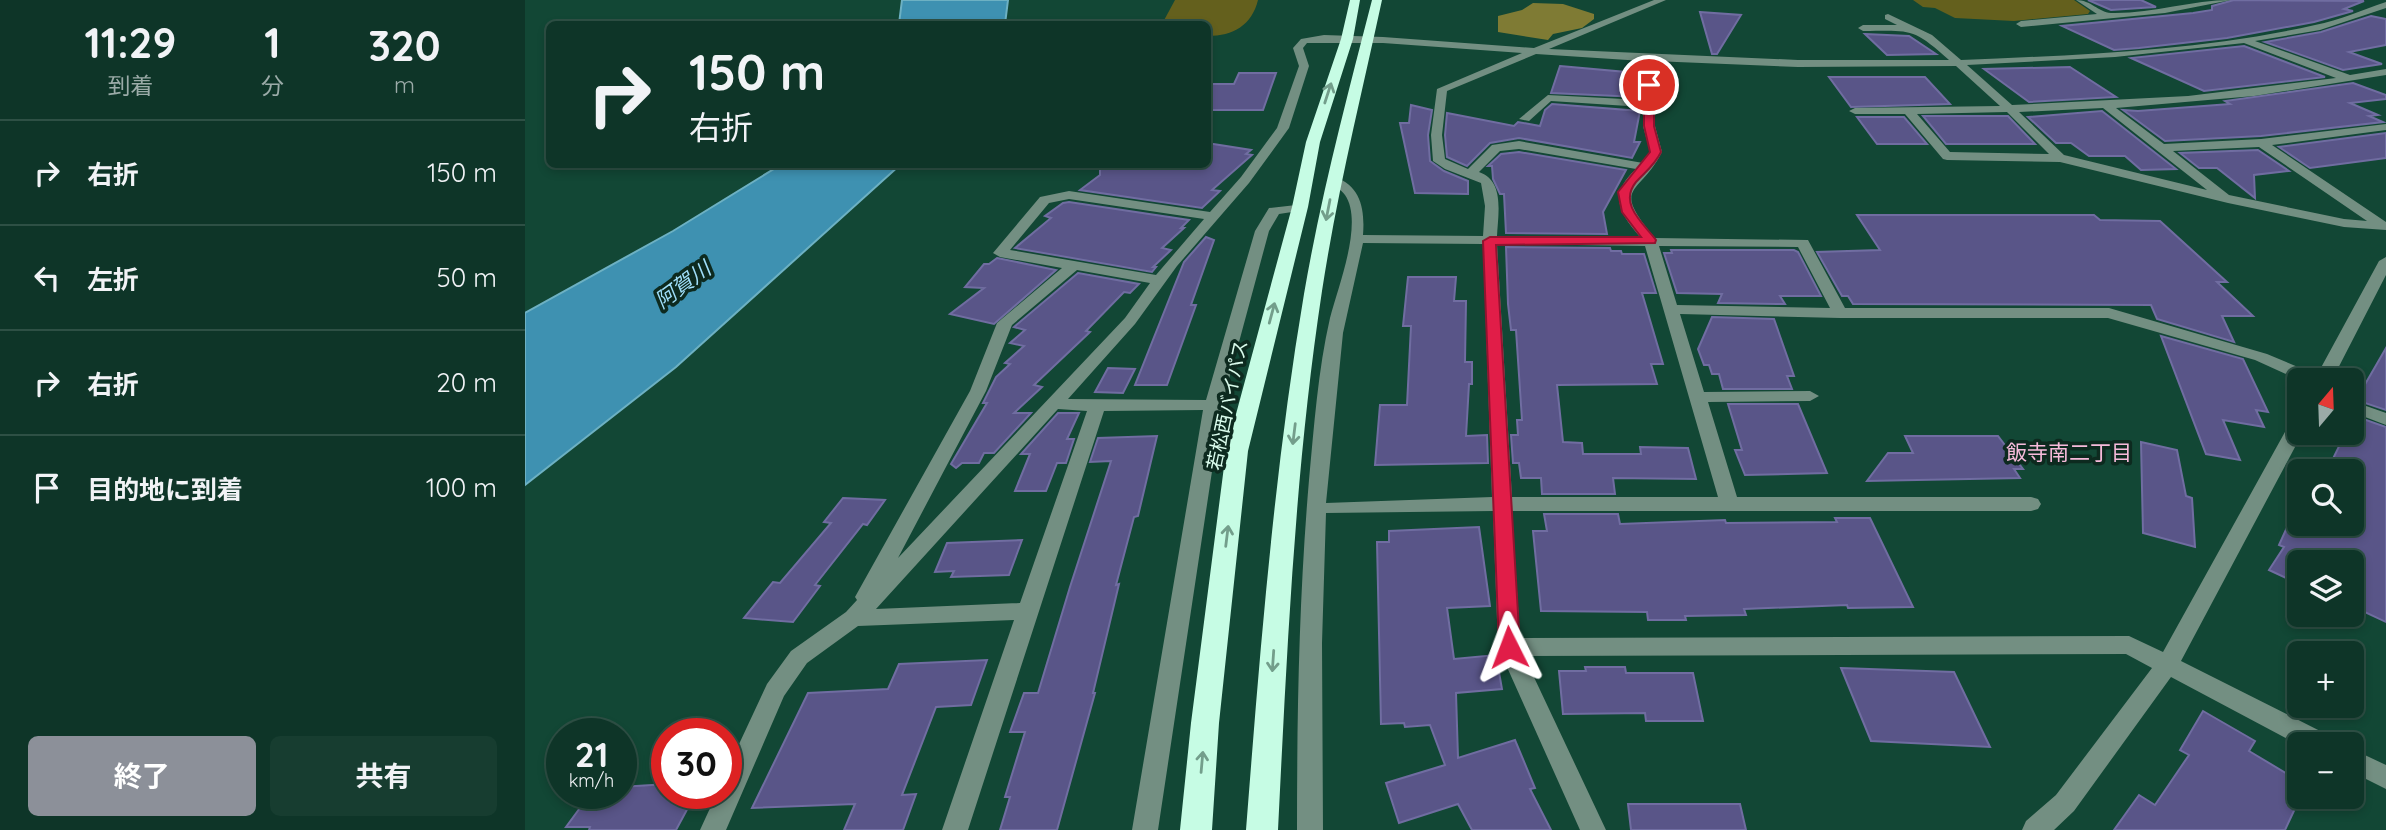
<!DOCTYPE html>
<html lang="ja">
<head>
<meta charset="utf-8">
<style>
  :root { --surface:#0e3528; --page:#173d30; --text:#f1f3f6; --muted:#9baba8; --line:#2e5045; --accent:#8c9099 }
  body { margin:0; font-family:Quicksand,"Noto Sans JP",sans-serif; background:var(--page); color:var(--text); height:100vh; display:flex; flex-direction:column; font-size:26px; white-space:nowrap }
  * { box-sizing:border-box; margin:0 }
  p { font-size:23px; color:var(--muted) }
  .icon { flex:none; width:38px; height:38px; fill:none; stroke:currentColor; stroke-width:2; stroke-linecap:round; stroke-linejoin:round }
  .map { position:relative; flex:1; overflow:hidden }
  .sheet { display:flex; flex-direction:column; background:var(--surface); width:525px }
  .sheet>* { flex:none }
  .hud { position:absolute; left:21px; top:21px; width:665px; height:147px; border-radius:10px; box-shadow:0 4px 10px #0003,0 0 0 2px var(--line); background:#0e3528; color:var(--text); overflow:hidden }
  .needle { width:46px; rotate:19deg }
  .tools { position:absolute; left:1762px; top:368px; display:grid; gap:14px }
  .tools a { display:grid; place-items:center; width:77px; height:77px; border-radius:10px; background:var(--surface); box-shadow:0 4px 10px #0003,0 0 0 2px var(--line); font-size:35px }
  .speed { position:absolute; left:21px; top:718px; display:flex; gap:14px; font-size:35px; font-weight:700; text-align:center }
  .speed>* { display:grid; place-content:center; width:91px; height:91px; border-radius:50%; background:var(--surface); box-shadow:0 4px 10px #0003,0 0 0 2px var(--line); line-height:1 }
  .speed small { font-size:18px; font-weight:400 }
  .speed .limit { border:10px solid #d22; background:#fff; color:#111 }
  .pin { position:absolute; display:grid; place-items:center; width:60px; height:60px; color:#fff; margin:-30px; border:4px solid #fff; border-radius:50%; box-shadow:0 2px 7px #0007 }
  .me { position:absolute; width:77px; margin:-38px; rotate:357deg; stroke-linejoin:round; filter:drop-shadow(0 0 5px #0008) }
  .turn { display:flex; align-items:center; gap:24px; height:147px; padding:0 28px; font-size:32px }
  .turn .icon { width:91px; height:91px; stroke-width:2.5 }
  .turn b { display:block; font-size:49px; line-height:60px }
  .eta { display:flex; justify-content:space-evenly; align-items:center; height:119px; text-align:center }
  .eta b { font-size:42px; font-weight:700; line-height:49px }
  .cta { display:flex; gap:14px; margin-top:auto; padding:14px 28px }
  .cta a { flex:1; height:80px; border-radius:10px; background:var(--accent); color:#fff; font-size:28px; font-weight:700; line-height:80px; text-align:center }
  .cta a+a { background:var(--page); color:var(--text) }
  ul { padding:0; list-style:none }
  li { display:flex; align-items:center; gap:21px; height:105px; padding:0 28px; border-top:2px solid var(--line) }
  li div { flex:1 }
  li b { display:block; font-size:26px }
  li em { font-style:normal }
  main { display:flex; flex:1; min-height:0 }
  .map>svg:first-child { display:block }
  .green { fill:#64601d }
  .forest { fill:#7f7b34 }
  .water { fill:#3e91b1; stroke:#6db1c3; stroke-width:2 }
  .building { fill:#595588; stroke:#706da1; stroke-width:2 }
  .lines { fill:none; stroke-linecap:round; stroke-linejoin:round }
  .minor { fill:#738f82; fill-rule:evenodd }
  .highway { fill:#c6fce4; fill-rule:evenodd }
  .oneway { stroke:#739e8b }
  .route { fill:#e11d48; stroke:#92132f; stroke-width:2 }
  .labels { text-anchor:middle; stroke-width:7; stroke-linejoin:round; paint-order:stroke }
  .street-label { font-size:19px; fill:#dafbec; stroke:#0d2a1f }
  .water-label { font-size:21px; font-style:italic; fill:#a0dffa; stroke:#0d2a1f }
  .neighbourhood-label { font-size:21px; fill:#f6bada; stroke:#0d2a1f }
</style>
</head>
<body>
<main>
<section class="sheet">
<div class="eta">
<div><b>11:29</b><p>到着</p></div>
<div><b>1</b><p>分</p></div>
<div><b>320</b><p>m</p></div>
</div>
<ul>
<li><svg class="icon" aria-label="right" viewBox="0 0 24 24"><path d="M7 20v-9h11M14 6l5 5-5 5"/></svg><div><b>右折</b></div><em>150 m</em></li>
<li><svg class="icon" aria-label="left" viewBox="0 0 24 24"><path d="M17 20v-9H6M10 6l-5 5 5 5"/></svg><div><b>左折</b></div><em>50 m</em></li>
<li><svg class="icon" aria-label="right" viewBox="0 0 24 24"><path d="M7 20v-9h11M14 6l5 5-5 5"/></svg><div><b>右折</b></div><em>20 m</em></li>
<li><svg class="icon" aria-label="arrive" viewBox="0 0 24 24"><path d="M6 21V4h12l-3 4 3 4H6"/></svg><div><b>目的地に到着</b></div><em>100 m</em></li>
</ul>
<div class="cta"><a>終了</a><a>共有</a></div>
</section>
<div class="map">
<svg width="1861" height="830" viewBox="0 0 1861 830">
  <rect width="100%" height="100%" fill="#124735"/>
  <g class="green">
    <path d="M650 0H733C727 25 708 36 683 36L682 24H637Z"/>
    <path d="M1388 0H1549L1565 11 1563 14 1489 21 1430 18 1410 8 1398 7Z"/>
  </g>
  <path class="forest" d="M1008 3 1038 4 1069 14V19L1057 28 1028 34 1023 40 973 32V16L997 10Z"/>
  <g class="water">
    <path d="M377 0H483L480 24H374Z"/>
    <path d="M257 164 375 165 151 367 0 485V313L148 231Z"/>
  </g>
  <g class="building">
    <path d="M1563 0H1616L1631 7 1586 10Z"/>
    <path d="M1709 0 1839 1 1819 9 1828 11 1789 22 1702 38 1614 48 1589 50 1537 26 1668 13 1687 10V6Z"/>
    <path d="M1175 12 1216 15 1192 54H1187Z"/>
    <path d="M1846 16 1861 19V45L1824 52 1857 64 1818 70 1740 42 1796 32Z"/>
    <path d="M1340 34 1384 36 1411 54 1362 55Z"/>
    <path d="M1719 46 1800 77 1679 91 1606 58Z"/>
    <path d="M1035 66 1112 73 1108 85H1115L1114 97 1026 93Z"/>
    <path d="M1545 67 1591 97 1504 102 1459 69Z"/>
    <path d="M714 73H751L738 110H682V84H709Z"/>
    <path d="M1304 77H1400L1425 104 1326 107Z"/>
    <path d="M1828 83 1861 95V99L1825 103 1853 115 1844 116 1858 122 1736 136 1640 141 1598 110 1613 111 1705 104 1700 101Z"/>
    <path d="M1027 104 1115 111 1109 142H1115L1107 158 994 138 965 143 942 166 922 157 920 135 922 113 989 126 993 122 1015 126 1020 110Z"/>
    <path d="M886 105 907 110 903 135 905 161 919 171 943 181V194L890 193 875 123H884Z"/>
    <path d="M1577 111 1651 169 1616 170 1600 156H1564L1546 143H1531L1503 117Z"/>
    <path d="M1398 116H1483L1510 144H1421Z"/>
    <path d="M1332 117H1379L1402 144H1352Z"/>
    <path d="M1861 133V158L1785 168 1754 147Z"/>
    <path d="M682 143 726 150 721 154 727 155 687 190 695 191 677 208 555 190 575 175V164H682Z"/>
    <path d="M1733 150 1764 171 1729 175 1730 198 1692 168H1674L1655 153Z"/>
    <path d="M994 152 1101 170 1078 212 1082 234 981 233 979 194H975L968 179 967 166H963L976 154Z"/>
    <path d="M544 202 664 220 656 228H659L637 248 646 250 628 267H631L627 272 490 248 526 218 520 216 538 203Z"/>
    <path d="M1332 215H1569L1575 220 1635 221 1702 282H1692L1728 316H1697L1709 342 1632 319 1626 305 1328 304 1323 296H1317L1292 252 1355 250Z"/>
    <path d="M681 237 689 240 666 305H671L642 385H610L659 262Z"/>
    <path d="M981 247 1085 248 1086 251H1096L1097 254H1119L1131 293H1117L1138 364H1126L1132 384 1032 385 1038 442 1057 443 1058 454H1116L1115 447 1163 448 1171 479 1088 478 1090 494H1017L1016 478H996L994 463H988L986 435H993L992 420H997L991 330H986L983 304Z"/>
    <path d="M1146 250H1269L1273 252 1296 296H1255L1260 304H1252L1193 303 1197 294 1152 293 1139 253H1147Z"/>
    <path d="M472 258 531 270 469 324 425 314 459 288 440 287 459 264H464Z"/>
    <path d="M553 273 614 284 605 293 599 292 561 331 565 332 509 385 517 387 489 413H506L469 453H459L454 463H437L431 468 426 464 462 403H458L471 377 485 364 480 363 499 346 485 343 500 330 489 327Z"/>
    <path d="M883 277H931L929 301H941L940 362H947V384H944L941 436 962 435 963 463 850 465 855 405H882L886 326H878Z"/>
    <path d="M1187 317 1249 319 1269 376H1262L1267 389H1198L1194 374H1187L1184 365H1179L1173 349Z"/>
    <path d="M1636 336 1718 359 1743 412 1731 410 1739 427 1698 420 1715 460 1681 454Z"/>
    <path d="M1861 348V410L1831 400Z"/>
    <path d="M583 368 610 369 598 393 570 392Z"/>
    <path d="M1203 404H1273L1302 473 1220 475 1210 450H1217Z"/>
    <path d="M533 413H554L542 439H549L541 463H532L521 491H490L505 454H496Z"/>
    <path d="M1827 415 1861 427V622L1827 606V562H1774V584L1744 570 1759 547 1754 545 1764 523 1774 521V523H1827V471H1802L1821 432H1827Z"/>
    <path d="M632 436 613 516 609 517 591 585 594 584 568 693H570L532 830H475L485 797H480L500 732H485L499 693H513L545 587 586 461 565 462 573 438Z"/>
    <path d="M1380 436H1473L1498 469H1489L1495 478 1342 481 1363 453H1388Z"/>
    <path d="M1616 442 1652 450 1661 496 1667 498 1670 547 1618 533Z"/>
    <path d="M318 498 360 500 342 525 338 524 290 585 295 586 268 622 219 618 248 582 255 583 306 523 299 522Z"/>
    <path d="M1019 514H1093L1095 524 1200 520 1201 523 1312 522 1310 518H1345L1388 607 1323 608 1322 605 1219 609 1221 615 1160 616 1161 620H1123L1122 612 1016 611 1008 531H1022Z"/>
    <path d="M954 527 965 606 922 608 929 659 971 655 977 689 931 693 933 758 990 740 1010 788 1005 789 1026 830H947L933 804 874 823 861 783 920 765 905 725 880 727 879 723 856 724 852 542H864V531Z"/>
    <path d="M497 540 484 575 426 577 429 571 410 572 422 543Z"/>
    <path d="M462 660 446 705 411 707 377 795 391 794 378 830H319L330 804 227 808 283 693 363 689 374 664Z"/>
    <path d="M1060 667H1100L1101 673H1168L1178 721H1121L1120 713 1038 714 1034 671H1061Z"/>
    <path d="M1316 668 1429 672 1465 747 1346 741Z"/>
    <path d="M1678 711 1730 741 1724 751 1774 781V800L1760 830H1589L1614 795 1630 805 1664 755 1655 750Z"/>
    <path d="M142 784V793H171L151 830H64L65 827H41L66 793H96V787Z"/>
    <path d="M1103 804H1215L1221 830H1106Z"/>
  </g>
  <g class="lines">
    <g class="minor">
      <path d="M1129 0H1141L1024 49 1273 60H1424C1387 27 1386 31 1338 31L1333 28 1338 25H1372L1360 19V15L1363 14 1407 35 1436 60C1553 55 1675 51 1790 25 1815 20 1837 10 1861 2V8L1795 30 1730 41 1825 75 1861 69V75L1729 96 1591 108 1639 144 1736 139 1861 124V130L1747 145 1861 222V230L1819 227 1703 203 1535 162 1422 160 1418 159 1380 114H1330L1324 111 1330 108 1475 106 1431 66 1273 67 1128 61 1130 126 1137 152C1114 197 1085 184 1130 238L1283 240 1320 308H1584L1742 354 1792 375 1854 261 1861 257V275L1807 380H1774L1730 360 1583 318H1315L1155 314 1179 392 1285 391 1294 396 1285 401 1183 402 1212 497H1506L1513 499 1516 504 1513 509 1506 511H987L995 638 1604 636 1638 652 1765 423 1768 419 1774 418V432H1778L1656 661 1805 736 1808 744 1774 745 1646 677 1549 811 1529 830H1497L1501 821 1531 795 1627 668 1601 654 999 656 1081 830H1055L973 647 968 511 801 513 797 643 798 830H772C772 713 774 597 784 480 789 427 793 370 805 318 813 287 839 222 820 195 816 189 808 186 804 181L810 177C836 186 840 210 838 235L958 236 960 206 956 183 920 169 908 161 906 135 912 89 997 53 858 43H782L778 48 784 66 764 128 724 183 652 266 610 324 543 399 681 400 730 231 744 208 780 204V210L754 214 744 231 697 405 633 830H607L678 410 579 411 443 830H417L489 620 333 626 282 663 259 696 201 830H175L192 793H201V772L242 684 266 651 321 612 332 600 330 597 445 391 472 323 537 268 475 257 468 253 515 197 544 191 685 212 716 177 752 128 774 66 768 48 776 39 799 35 858 37 1009 48ZM1719 43 1811 78 1663 96 1487 105 1442 65 1590 57ZM1011 54 1118 61V100L1023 95 994 119 1004 121 1026 101 1118 107V126L1125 152 1118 163 994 141 967 145 943 169 920 159 917 135 922 91ZM1578 108 1682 190 1539 155 1494 112ZM1482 112 1524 154 1425 152 1392 114ZM1734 147 1842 221 1819 219 1704 195 1648 151ZM994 149 1111 169C1083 195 1094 212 1115 237L972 236C973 214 980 181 954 172L975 151ZM544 199 679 219 631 275 485 250 524 203ZM838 243 958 244 967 497 801 503 818 333ZM972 244 1120 246 1193 497H987ZM1134 246 1273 247 1305 308 1152 305ZM552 270 625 283 600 318 373 558 461 391 487 325ZM533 409 562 411 495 603 351 609Z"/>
      <path d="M1551 0C1566 0 1573 12 1586 13 1626 14 1666 0 1706 0L1640 13 1496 27 1491 24 1496 21 1572 14Z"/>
      <path d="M1827 401 1861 413V425L1827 412Z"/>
      <path d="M1827 749 1861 765V789L1827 772Z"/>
    </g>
    <g class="highway">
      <path d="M825 0H835L828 39 795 142 783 207 723 451 694 723 687 830H655L666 723 701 451 767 207 781 142 816 39Z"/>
      <path d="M847 0H857C836 97 812 193 797 291 770 469 762 650 753 830H721C735 651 749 471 779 294 796 195 822 97 847 0Z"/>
    </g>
  </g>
  <defs><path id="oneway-shaft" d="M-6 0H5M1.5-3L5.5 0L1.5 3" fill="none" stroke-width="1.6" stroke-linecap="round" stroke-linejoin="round" transform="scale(1.75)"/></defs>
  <g class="oneway">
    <use href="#oneway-shaft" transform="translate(803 93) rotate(-72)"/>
    <use href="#oneway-shaft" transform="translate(803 210) rotate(101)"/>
    <use href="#oneway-shaft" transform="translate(747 313) rotate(-75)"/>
    <use href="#oneway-shaft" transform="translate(769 434) rotate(97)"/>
    <use href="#oneway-shaft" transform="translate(702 536) rotate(-83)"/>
    <use href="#oneway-shaft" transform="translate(748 661) rotate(94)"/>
    <use href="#oneway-shaft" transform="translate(677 762) rotate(-85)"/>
  </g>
  <path class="route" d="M1124 82 1129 85V126L1136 152C1130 165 1120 172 1111 182 1093 204 1119 224 1131 240L1130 243 971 245 995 647 992 653 984 655 977 653 974 647 958 241 965 237H1116L1097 212 1093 192 1125 152 1119 126V85Z"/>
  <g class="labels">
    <g class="street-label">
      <text transform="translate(702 405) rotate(-78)" y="7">若松西バイパス</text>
    </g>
    <g class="water-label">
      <text transform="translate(158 285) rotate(-36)" y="7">阿賀川</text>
    </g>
    <g class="neighbourhood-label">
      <text x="1544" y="460">飯寺南二丁目</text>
    </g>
  </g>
</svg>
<div class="tools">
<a><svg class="needle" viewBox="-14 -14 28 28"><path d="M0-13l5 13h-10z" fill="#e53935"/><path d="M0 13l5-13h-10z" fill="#9baba8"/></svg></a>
<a><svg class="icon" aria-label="search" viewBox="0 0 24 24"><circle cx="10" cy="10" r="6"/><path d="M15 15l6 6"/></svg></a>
<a><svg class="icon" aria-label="layers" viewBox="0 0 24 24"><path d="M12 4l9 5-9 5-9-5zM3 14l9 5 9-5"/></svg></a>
<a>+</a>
<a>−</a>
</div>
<div class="speed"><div>21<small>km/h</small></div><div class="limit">30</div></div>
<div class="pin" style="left:1124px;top:85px;background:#d93025"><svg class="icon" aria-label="arrive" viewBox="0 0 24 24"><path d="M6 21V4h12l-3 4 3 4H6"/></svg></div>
<svg class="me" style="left:984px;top:647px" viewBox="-20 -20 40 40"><path d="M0-17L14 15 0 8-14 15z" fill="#e11d48" stroke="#fff" stroke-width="4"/></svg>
<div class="hud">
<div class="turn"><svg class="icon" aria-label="right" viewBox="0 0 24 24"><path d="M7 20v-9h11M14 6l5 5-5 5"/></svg><div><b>150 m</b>右折</div></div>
</div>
</div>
</main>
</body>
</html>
